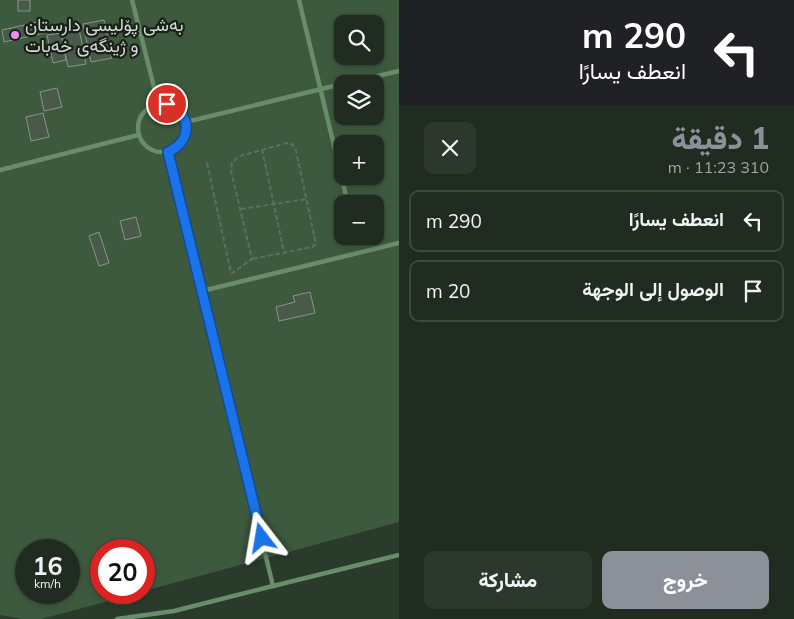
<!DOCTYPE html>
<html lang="ar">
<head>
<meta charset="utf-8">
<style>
  :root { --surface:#202c20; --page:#2d382d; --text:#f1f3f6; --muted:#a2a7a5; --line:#3d483e; --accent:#8c9099 }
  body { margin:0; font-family:Mulish,Vazirmatn,sans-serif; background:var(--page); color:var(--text); direction:rtl; height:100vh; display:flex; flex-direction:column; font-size:19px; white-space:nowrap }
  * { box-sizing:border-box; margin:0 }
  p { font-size:16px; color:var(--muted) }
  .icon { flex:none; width:28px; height:28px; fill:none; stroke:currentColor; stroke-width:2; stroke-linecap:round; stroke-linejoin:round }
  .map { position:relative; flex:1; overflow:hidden; direction:ltr }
  .drawer { display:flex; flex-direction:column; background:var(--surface); width:395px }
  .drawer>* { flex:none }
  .guide { background:#202124; color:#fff; overflow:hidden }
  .fabs { position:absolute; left:334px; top:15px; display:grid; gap:10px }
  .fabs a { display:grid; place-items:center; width:50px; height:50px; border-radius:10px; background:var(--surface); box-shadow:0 2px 8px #0003,0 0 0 1px var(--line); font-size:25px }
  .speed { position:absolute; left:15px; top:539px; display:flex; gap:10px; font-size:25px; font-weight:700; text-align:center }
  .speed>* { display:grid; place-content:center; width:65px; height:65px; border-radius:50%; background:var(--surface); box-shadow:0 2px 8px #0003,0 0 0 1px var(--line); line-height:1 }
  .speed small { font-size:12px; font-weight:400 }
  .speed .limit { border:8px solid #d22; background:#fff; color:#111 }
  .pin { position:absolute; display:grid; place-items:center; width:42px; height:42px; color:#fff; margin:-21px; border:2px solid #fff; border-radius:50%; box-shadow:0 1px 5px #0007 }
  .me { position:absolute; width:55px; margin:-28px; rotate:346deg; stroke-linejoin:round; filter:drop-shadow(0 0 4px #0008) }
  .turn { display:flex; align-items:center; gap:18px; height:105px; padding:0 25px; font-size:22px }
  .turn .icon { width:65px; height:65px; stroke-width:2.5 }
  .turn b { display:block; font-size:35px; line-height:42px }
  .round { display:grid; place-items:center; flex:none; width:52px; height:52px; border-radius:10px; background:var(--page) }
  .head { display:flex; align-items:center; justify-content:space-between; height:85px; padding:0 25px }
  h1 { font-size:30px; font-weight:800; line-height:38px; color:var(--accent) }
  .button { display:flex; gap:10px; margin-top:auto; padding:10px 25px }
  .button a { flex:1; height:58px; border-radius:10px; background:var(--accent); color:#fff; font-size:20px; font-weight:800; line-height:58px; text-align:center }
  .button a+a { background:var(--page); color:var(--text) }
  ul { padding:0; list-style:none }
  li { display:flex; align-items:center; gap:15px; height:62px; margin:0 10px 8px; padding:0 15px; border:2px solid var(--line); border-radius:10px }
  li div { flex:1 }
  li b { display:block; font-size:19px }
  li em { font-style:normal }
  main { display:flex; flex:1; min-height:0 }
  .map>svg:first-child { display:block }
  .green { fill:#3d5a3e; fill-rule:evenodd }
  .building { fill:#495a4a; stroke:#869886 }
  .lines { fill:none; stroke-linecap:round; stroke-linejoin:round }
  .path { stroke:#5f6e5f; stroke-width:2; stroke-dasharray:5 2.5; stroke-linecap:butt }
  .service { stroke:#698d6a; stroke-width:4.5 }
  .route-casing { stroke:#114b97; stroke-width:12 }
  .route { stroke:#1a73e8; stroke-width:9 }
  .poi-dot { fill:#f08bf5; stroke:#182018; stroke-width:2 }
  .labels { text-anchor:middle; stroke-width:4.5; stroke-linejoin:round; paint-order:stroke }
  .poi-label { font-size:18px; fill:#d2dcd2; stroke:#182018; text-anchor:start }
</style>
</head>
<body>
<main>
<section class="drawer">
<div class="guide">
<div class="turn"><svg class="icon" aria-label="left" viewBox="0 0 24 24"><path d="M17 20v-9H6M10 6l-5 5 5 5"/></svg><div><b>290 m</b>انعطف يسارًا</div></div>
</div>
<div class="head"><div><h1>1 دقيقة</h1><p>310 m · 11:23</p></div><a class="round"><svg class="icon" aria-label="close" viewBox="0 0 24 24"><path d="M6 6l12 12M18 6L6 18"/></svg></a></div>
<ul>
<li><svg class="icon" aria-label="left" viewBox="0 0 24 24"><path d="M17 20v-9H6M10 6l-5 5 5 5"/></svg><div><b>انعطف يسارًا</b></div><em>290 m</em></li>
<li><svg class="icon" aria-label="arrive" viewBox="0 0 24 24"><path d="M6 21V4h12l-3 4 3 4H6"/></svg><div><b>الوصول إلى الوجهة</b></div><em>20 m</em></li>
</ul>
<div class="button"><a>خروج</a><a>مشاركة</a></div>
</section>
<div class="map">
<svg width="399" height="619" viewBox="0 0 399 619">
  <rect width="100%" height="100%" fill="#2b3b2b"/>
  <path class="green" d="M0 0H399V522L144 591V550H101V592L139 593 41 619H22L0 615ZM342 24H375V56H342ZM342 84H375V116H342ZM342 144H375V176H342ZM342 204H375V236H342ZM26 550H69V592H26Z"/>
  <g class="building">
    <rect x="18" y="0" width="12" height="11"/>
    <path d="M47 20 49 32 4 42 2 30Z"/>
    <path d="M104 20 112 58 91 62 83 24Z"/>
    <path d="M78 24 86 64 68 67 60 28Z"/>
    <path d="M61 33 66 60 53 63 47 35Z"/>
    <path d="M57 88 62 107 44 111 40 92Z"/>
    <path d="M43 113 49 137 31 141 26 117Z"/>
    <path d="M136 217 141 236 125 240 120 221Z"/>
    <path d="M99 232 109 263 99 266 89 236Z"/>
    <path d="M310 292 315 313 279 321 276 307 295 302 293 296Z"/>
  </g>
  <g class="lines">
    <g class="path">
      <path d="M262 149 284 252"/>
      <path d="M207 163 231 273"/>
      <path d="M241 209 307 199"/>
      <path d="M231 274 252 259 231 171 232 162 240 156 287 143C293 144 295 146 296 151L316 244 312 247 252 259"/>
    </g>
    <g class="service">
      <path d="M132 0 158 103"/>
      <path d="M299 0 348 204"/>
      <path d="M344 84 399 71"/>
      <circle cx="162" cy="128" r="24"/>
      <path d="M186 122 342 84"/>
      <path d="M168 152 273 586 399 555"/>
      <path d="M0 170 138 135"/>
      <path d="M356 236 358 242"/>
      <path d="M202 291 399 243"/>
      <path d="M117 619 174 611 273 586"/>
    </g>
  </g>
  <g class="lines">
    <defs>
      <path id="route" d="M167 104C192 114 193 140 168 152L262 538"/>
    </defs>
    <use href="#route" class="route-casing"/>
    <use href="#route" class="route"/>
  </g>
  <circle class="poi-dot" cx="15" cy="35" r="5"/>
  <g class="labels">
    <g class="poi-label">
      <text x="25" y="31">بەشی پۆلیسی دارستان<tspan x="25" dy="21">و ژینگەی خەبات</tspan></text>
    </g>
  </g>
</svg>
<div class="fabs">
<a><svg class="icon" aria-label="search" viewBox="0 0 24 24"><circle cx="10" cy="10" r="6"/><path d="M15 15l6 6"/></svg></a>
<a><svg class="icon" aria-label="layers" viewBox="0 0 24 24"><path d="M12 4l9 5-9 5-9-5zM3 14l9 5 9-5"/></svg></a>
<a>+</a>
<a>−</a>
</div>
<div class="speed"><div>16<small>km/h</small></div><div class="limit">20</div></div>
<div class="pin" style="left:167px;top:104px;background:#d93025"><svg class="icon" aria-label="arrive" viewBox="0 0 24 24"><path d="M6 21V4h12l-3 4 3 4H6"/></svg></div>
<svg class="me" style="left:262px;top:538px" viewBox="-20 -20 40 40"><path d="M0-17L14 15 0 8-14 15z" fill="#1a73e8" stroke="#fff" stroke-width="4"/></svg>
</div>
</main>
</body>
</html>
